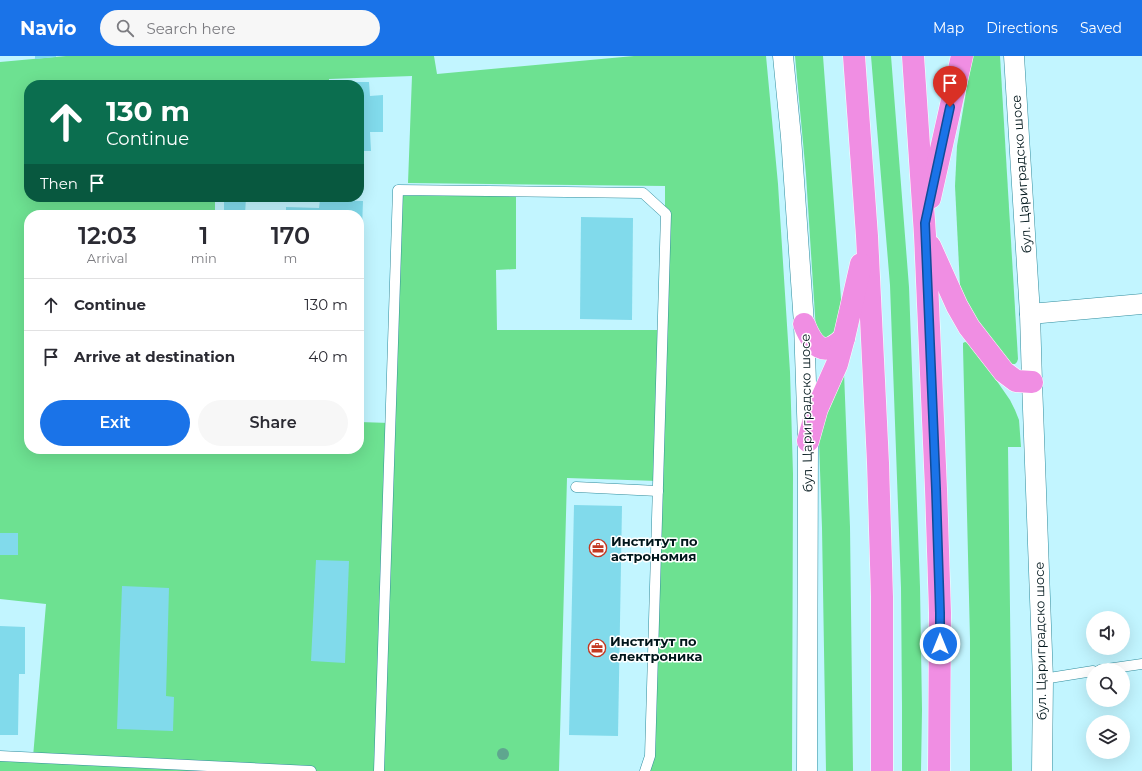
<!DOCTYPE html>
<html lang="en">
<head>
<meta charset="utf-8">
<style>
  :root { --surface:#fff; --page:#f7f7f7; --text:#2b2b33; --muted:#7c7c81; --line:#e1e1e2; --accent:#1a73e8 }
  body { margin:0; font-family:Montserrat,sans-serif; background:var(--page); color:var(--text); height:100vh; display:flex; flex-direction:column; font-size:15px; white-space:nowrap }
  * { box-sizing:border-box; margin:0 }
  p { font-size:13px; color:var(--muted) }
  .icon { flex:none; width:22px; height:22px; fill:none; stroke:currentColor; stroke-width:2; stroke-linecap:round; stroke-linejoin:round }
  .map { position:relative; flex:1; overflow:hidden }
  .side { position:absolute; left:24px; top:154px; width:340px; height:244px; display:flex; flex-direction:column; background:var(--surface); border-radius:16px; box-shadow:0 4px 16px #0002 }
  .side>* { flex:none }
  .guide { position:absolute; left:24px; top:24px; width:340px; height:122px; border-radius:16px; box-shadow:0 4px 16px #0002; background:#0b6e4f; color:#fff; overflow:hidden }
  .controls { position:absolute; left:1086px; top:555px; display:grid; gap:8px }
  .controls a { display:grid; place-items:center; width:44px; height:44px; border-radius:50%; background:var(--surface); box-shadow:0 4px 16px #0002; font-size:20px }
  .pin { position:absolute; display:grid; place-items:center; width:34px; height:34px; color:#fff; margin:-41px -17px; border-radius:50% 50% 50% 0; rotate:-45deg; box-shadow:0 0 4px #0007 }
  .pin .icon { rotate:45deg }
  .me { position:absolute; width:44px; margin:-22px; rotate:0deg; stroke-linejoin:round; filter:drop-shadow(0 0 3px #0008) }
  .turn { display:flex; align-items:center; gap:14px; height:84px; padding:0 16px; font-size:18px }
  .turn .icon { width:52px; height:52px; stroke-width:2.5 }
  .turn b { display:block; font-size:28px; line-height:34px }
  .then { display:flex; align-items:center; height:38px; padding:0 16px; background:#0003; gap:8px; font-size:15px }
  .eta { display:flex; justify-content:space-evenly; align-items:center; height:68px; text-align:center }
  .eta b { font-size:24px; font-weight:600; line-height:28px }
  .action { display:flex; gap:8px; margin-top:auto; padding:8px 16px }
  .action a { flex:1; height:46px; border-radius:24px; background:var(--accent); color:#fff; font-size:16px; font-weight:600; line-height:46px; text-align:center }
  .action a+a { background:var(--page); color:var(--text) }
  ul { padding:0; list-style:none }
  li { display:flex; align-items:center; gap:12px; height:52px; padding:0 16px; border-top:1px solid var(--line) }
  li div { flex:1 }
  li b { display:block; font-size:15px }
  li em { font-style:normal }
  header { display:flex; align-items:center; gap:24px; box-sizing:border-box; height:56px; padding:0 20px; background:var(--accent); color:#fff }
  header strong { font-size:19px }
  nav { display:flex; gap:22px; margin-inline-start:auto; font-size:14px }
  .search { width:280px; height:36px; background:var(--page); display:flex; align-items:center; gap:10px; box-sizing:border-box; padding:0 14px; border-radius:22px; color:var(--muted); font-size:15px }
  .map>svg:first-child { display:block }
  .green { fill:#6de191; fill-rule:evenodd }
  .building { fill:#81daeb }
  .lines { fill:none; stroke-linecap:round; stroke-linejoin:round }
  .lane-casing { stroke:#308d9e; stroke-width:11 }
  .street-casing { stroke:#308d9e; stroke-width:21 }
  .highway-casing { stroke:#fff; stroke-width:23 }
  .lane { stroke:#fff; stroke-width:10 }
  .street { stroke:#fff; stroke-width:20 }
  .highway { stroke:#f08ee3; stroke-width:22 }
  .tree { fill:#5fa68f }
  .route-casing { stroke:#114b97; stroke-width:10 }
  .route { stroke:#1a73e8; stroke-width:7 }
  .labels { text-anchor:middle; stroke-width:3; stroke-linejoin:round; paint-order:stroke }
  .street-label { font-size:13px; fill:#00161b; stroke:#fff }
  .poi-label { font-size:13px; font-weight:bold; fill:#00161b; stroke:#fff; text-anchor:start }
</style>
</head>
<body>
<header>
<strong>Navio</strong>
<div class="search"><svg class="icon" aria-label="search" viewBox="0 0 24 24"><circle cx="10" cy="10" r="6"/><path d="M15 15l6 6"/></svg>Search here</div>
<nav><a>Map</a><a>Directions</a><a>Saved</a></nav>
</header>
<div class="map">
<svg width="1142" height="715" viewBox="0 0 1142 715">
  <rect width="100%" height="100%" fill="#c2f5ff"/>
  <g class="green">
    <path d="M66 0H434L437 18 634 0H766L778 128 790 316 793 418 792 715H648L658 425 567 422 559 715H0V700L33 701 46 548 0 543V6ZM412 20 408 127 665 130V186L662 274H497L496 214 516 213V135L398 134 390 367 359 366V393H29V159H215V141H29V29H329V23Z"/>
    <path d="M795 0H823L841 243 839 276 826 283 816 275 806 119Z"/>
    <path d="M871 0H891L909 231 920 531 922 654 921 715H902V650L901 532 890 229Z"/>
    <path d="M972 0H1000L1018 303 1017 306 1015 308H1012L1007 305 977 264 966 246 960 230 955 130 957 90Z"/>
    <path d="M965 286 969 287 974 292 1010 344 1015 354 1019 364 1021 391H1008L1012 715H970V583L963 291V287Z"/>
    <path d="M844 316 850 471 853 715H826L822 472 819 385 821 371Z"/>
  </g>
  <g class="building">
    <path d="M35 0H56V1L35 3Z"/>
    <path d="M341 26H369L370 40 383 39V76H370L371 95H359V29H341Z"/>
    <path d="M224 141H246L245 159H224Z"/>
    <path d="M320 144 363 145 360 228H359V159H286V151L319 152Z"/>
    <path d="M581 161 633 162 632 264 580 263Z"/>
    <path d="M574 449 622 450 618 680 569 679Z"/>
    <rect x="0" y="477" width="18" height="22"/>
    <path d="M316 504 349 505 345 607 311 605Z"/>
    <path d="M122 530 169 532 166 640 174 641 173 675 117 673Z"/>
    <path d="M0 570 25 571V618H19L18 679H0Z"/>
  </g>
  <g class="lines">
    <defs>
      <g id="lane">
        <path d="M576 431 658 435"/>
        <path d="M1100 614 1142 608"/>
        <path d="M1043 623 1093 615"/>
        <path d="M0 700 311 715"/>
        <path d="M379 715 398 134 643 137 666 158 650 700 645 715"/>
      </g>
      <g id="street">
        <path d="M783 0 791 81 804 268 808 385 807 715"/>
        <path d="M1014 0 1030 258 1032 326 1043 623 1042 715"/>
        <path d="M1030 258 1142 248"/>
      </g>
      <g id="highway">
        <path d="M854 0 867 180 878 407 882 541V715"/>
        <path d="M913 0 925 179 936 433 940 557 939 715"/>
        <path d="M930 142 962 0"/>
        <path d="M930 190 957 250 969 271 1004 316 1016 325 1032 326"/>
        <path d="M804 268C813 290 823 303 844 282"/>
        <path d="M808 385 817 353 837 308 844 282 861 208"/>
      </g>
    </defs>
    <use href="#lane" class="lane-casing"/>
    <use href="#street" class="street-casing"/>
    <use href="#highway" class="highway-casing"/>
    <use href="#lane" class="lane"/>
    <use href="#street" class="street"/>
    <use href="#highway" class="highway"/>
  </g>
  <circle class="tree" cx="503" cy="698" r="6"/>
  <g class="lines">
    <defs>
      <path id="route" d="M940 588V557L936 433 925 167 950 51"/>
    </defs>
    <use href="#route" class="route-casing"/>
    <use href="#route" class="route"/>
  </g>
  <defs>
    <symbol id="office-ring" viewBox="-11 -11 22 22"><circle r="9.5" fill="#fff" stroke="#c43923" stroke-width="1.5"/><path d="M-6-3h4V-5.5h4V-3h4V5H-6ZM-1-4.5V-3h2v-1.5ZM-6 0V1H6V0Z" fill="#c43923"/></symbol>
  </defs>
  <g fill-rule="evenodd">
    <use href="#office-ring" x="588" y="482" width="20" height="20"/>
    <use href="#office-ring" x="587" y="582" width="20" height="20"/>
  </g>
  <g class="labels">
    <g class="street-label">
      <text transform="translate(1021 118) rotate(-94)" y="5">бул. Цариградско шосе</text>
      <text transform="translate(806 357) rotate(-91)" y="5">бул. Цариградско шосе</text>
      <text transform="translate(1040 585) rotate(-91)" y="5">бул. Цариградско шосе</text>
    </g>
    <g class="poi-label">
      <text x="611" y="490">Институт по<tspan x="611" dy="15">астрономия</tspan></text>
      <text x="610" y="590">Институт по<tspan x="610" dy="15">електроника</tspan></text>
    </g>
  </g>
</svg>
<div class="controls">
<a><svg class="icon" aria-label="sound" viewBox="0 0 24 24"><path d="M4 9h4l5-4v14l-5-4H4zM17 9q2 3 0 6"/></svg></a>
<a><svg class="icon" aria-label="search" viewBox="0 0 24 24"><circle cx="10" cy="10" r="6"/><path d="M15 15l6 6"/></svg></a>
<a><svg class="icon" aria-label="layers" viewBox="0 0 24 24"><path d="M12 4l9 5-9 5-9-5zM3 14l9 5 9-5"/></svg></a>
</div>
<div class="pin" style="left:950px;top:51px;background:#d93025"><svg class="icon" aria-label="arrive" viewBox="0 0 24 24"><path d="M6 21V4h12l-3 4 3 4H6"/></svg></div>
<svg class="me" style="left:940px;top:588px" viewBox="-20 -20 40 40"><circle r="17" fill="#1a73e8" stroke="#fff" stroke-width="3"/><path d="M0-11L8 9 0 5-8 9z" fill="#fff"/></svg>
<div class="guide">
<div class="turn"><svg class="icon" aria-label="ahead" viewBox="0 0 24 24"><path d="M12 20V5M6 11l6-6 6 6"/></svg><div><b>130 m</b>Continue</div></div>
<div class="then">Then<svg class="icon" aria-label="arrive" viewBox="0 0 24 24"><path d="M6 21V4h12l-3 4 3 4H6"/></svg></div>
</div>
<section class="side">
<div class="eta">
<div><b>12:03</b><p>Arrival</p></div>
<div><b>1</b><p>min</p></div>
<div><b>170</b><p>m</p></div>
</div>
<ul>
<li><svg class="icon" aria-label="ahead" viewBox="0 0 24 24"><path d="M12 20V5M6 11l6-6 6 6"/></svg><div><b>Continue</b></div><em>130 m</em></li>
<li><svg class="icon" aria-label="arrive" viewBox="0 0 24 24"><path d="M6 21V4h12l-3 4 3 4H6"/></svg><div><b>Arrive at destination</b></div><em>40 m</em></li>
</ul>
<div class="action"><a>Exit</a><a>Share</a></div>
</section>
</div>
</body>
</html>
